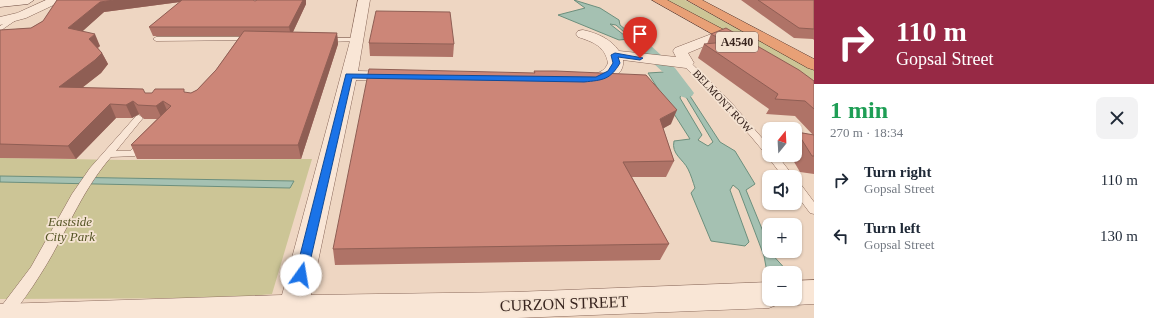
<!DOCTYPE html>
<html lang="en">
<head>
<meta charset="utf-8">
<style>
  :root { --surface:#fff; --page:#f2f2f3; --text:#1f2937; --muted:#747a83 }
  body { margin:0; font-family:Georgia,serif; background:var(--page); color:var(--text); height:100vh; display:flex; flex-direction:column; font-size:15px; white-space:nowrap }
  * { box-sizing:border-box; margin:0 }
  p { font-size:13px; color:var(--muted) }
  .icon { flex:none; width:22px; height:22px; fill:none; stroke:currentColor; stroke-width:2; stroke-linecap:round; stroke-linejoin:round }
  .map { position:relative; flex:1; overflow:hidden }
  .details { display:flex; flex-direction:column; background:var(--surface); width:340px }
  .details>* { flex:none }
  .banner { background:#972945; color:#fff; overflow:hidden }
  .needle { width:26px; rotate:18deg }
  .controls { position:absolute; left:762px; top:122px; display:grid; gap:8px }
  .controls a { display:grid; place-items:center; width:40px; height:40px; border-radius:8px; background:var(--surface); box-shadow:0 1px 3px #0004; font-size:20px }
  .pin { position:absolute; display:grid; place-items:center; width:34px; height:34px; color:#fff; margin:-41px -17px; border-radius:50% 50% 50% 0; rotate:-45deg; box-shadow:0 0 4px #0007 }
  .pin .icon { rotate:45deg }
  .me { position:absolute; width:44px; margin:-22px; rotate:13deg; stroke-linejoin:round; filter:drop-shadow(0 0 3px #0008) }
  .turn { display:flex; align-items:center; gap:14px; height:84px; padding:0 16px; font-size:18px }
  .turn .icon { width:52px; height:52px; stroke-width:2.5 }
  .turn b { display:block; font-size:28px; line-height:34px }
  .round { display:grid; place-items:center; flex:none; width:42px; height:42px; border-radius:8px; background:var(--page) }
  .head { display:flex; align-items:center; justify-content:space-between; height:68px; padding:0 16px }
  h1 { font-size:24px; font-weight:700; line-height:30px; color:#1e9e55 }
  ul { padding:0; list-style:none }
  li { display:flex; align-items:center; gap:12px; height:56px; padding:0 16px }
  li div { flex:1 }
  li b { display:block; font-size:15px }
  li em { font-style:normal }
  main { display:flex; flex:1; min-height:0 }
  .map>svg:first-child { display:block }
  .green { fill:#ccc596 }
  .water { fill:#a5c1b2; stroke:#6c8f7d; fill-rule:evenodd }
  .pier { fill:#eed6c2 }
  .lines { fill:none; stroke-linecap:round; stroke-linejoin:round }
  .canal { fill:#a5c1b2; fill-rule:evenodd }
  .service-casing { stroke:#886759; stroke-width:1 }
  .minor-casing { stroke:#886759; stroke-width:1 }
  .secondary-casing { stroke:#6a483d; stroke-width:1 }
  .trunk-casing { stroke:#56372e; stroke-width:1 }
  .service { fill:#f9e6d6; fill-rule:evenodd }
  .minor { fill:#f9e6d6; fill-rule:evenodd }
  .secondary { fill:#f9e6d6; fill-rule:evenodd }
  .trunk { fill:#e8a076; fill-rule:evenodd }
  .wall { fill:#af7367; fill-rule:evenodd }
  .shaded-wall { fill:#8f5e54 }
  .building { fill:#cc8678; stroke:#8f5e54 }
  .route { fill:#1a73e8; stroke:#114b97 }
  .labels { text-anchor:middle; stroke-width:3.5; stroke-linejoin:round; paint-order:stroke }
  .far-street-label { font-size:11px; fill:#38241e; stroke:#f5e3d2 }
  .shield { fill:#f5e3d2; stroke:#715d54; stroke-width:1 }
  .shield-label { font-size:12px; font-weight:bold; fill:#38241e }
  .park-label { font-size:13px; font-style:italic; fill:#545424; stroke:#f5e3d2 }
  .near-street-label { font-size:16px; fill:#38241e; stroke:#f5e3d2 }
</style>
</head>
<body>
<main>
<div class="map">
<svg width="814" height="318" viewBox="0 0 814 318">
  <rect width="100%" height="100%" fill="#eed6c2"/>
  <g class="green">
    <path d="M664 0H685L814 70V82Z"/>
    <path d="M0 158 126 160 312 159 272 294 229 298 0 299Z"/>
  </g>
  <g class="water">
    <path d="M574 0 600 8 619 20 620 25 655 54 648 53 616 25 610 24 629 39 619 40 558 15 585 8Z"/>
    <path d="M665 70 674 72 691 90 690 96 720 142 735 151 755 184 746 190 769 246V251L789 273H769V283L764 256 739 190 733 185 730 190 749 242 745 246 711 241 691 193 695 188C693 182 691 175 688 169 683 159 671 154 674 141L690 139 648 73 664 72ZM681 94 686 97 713 142 708 146 698 140 702 135 680 98Z"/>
    <path d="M0 176 294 181 290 188 0 182Z"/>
  </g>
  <path class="pier" d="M795 282 814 315V318H777L772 299H795Z"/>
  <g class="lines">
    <path class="canal" d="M631 31 636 32 675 68 694 93 692 96 686 98 680 96 665 74 626 38 624 35Z"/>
    <defs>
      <g id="service">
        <path d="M14 17 19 18 0 31V26Z"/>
        <path d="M251 37 254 39 253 40 156 41 153 39 156 37Z"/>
        <path d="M357 38 359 39V41L325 42 322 40 325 38Z"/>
        <path d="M683 61H689L729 100 769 146V155H777L794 177H783C754 137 719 100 683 65Z"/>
        <path d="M139 115 143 118 116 151H130L141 141 144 140 149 143 135 156 111 157C79 194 66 235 40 275 31 290 20 304 10 318H0V308L31 267 72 194 90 168 136 116Z"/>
        <path d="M795 181 799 182 814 202V214L810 213 795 193Z"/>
      </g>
      <g id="minor">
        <path d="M46 0H62L60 2 26 18 0 25V17L17 13Z"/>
        <path d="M358 0H370L358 71 396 72 402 74 404 77 402 80 396 82 356 80 311 295 515 292 769 282V299H782L779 304 769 308 517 318H0V304L282 295 349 45Z"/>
        <path d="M583 30C597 33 611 39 619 51L676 57 673 51 675 48 714 33 719 34 721 37 719 40 688 53 694 63 691 66 686 68 623 60C626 81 591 87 577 83L575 80 577 77C589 74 603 76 608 63 605 46 593 42 578 37L576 34 578 31Z"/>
        <path d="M814 280V304L795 305 785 302 783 299H795V281Z"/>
      </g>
      <path id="secondary" d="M0 0H34L28 4 0 7Z"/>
      <g id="trunk">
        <path d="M652 0H667L749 43 752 46 749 49H739Z"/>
        <path d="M687 0H702L814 59V70L808 68Z"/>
      </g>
    </defs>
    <use href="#service" class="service-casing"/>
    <use href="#minor" class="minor-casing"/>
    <use href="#secondary" class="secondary-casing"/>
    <use href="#trunk" class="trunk-casing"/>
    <use href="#service" class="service"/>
    <use href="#minor" class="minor"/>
    <use href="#secondary" class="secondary"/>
    <use href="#trunk" class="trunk"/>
  </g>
  <g class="wall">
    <path d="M57 0 255 1 257 0H306V4L293 32 337 33 338 44 301 159H137L131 145 157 119H144L139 114 132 118H116L76 159 0 158V30L31 28 43 21ZM180 2 149 27 153 36H240L216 70 197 90 191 93H145L82 88 101 73 108 64 102 53 98 48 100 46 82 31 104 12Z"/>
    <path d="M741 0H814V40L813 39 794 38Z"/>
    <path d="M711 34 814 81V174L800 172 790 155H795V136L797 132 813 135 795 116 766 114 769 109 698 58 704 44H707Z"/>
    <path d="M369 43 454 44 453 57 370 56Z"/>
    <path d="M534 71 671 124 663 128 674 161 666 177H632L669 244 660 260 335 265 333 249 534 73Z"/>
  </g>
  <g class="shaded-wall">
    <path d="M114 0H195L104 12 74 39 68 28 100 2Z"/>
    <path d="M303 0H306V4L291 36 289 27Z"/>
    <path d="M337 33 338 44 301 159 298 145Z"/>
    <path d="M95 34 100 46 94 50 89 39Z"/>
    <path d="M102 53 108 64 101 73 66 100 59 87Z"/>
    <path d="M133 101 139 114 132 118 126 105Z"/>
    <path d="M163 101 169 115 162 119 156 106Z"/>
    <path d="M110 104 116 118 76 159 68 146Z"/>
    <path d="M677 110 671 124 654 134 660 119Z"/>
  </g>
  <g class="building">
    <path d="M57 0H114L100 2 68 28 95 34 89 39 102 53 95 60 59 87 143 89 145 93H152L155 89H184V92L191 93 197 90 216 70 244 31 337 33 298 145H131L171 106 163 101 156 106 138 105 133 101 126 105 110 104 68 146 0 144V30L31 28 43 21Z"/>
    <path d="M182 0H253L255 1 257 0H303L289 27H149Z"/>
    <path d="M758 0H814V29L799 28Z"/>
    <path d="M376 11 450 12 454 44 369 43Z"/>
    <path d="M726 28 799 70 814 81V109L805 101 775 99 778 94 704 44 726 42 711 34Z"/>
    <path d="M369 69 535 73 534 71H556L646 75 677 110 660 119 674 161 623 162 669 244 333 249Z"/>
    <path d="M797 132 814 135V156H812Z"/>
  </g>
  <path class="route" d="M615 53 643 58 640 60 618 57 620 63C610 80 603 80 584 82L352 78 307 275 305 278 301 280 296 278 295 275 346 74 596 77 608 71 613 63 611 55Z"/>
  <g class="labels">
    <g class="far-street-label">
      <text transform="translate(723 101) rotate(47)" y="4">BELMONT ROW</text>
    </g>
    <rect class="shield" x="716" y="32" width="42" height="20" rx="3"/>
    <g class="shield-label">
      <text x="737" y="46">A4540</text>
    </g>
    <g class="park-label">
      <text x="70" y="226">Eastside<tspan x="70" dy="15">City Park</tspan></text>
    </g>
    <g class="near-street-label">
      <text transform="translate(564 303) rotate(-2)" y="6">CURZON STREET</text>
    </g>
  </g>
</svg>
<div class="controls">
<a><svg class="needle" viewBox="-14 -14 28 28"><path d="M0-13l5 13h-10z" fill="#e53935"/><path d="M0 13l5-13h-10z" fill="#747a83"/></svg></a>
<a><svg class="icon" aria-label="sound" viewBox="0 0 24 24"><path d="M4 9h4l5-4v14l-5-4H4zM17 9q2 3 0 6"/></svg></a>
<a>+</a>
<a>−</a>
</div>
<div class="pin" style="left:640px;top:58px;background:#d93025"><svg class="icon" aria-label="arrive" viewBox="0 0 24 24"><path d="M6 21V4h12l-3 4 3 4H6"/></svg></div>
<svg class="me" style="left:301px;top:275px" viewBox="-20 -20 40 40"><circle r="19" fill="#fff"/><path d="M0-13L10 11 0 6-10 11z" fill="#1a73e8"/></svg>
</div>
<section class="details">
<div class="banner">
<div class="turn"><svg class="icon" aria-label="right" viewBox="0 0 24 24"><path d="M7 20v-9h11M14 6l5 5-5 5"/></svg><div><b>110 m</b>Gopsal Street</div></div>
</div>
<div class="head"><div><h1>1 min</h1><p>270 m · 18:34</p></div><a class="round"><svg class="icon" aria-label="close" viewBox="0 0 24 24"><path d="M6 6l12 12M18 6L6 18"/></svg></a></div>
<ul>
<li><svg class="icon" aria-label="right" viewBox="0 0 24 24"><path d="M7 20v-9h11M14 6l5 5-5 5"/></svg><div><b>Turn right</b><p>Gopsal Street</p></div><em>110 m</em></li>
<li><svg class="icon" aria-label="left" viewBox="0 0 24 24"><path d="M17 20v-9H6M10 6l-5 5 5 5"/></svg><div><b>Turn left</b><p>Gopsal Street</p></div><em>130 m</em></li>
</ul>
</section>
</main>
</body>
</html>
